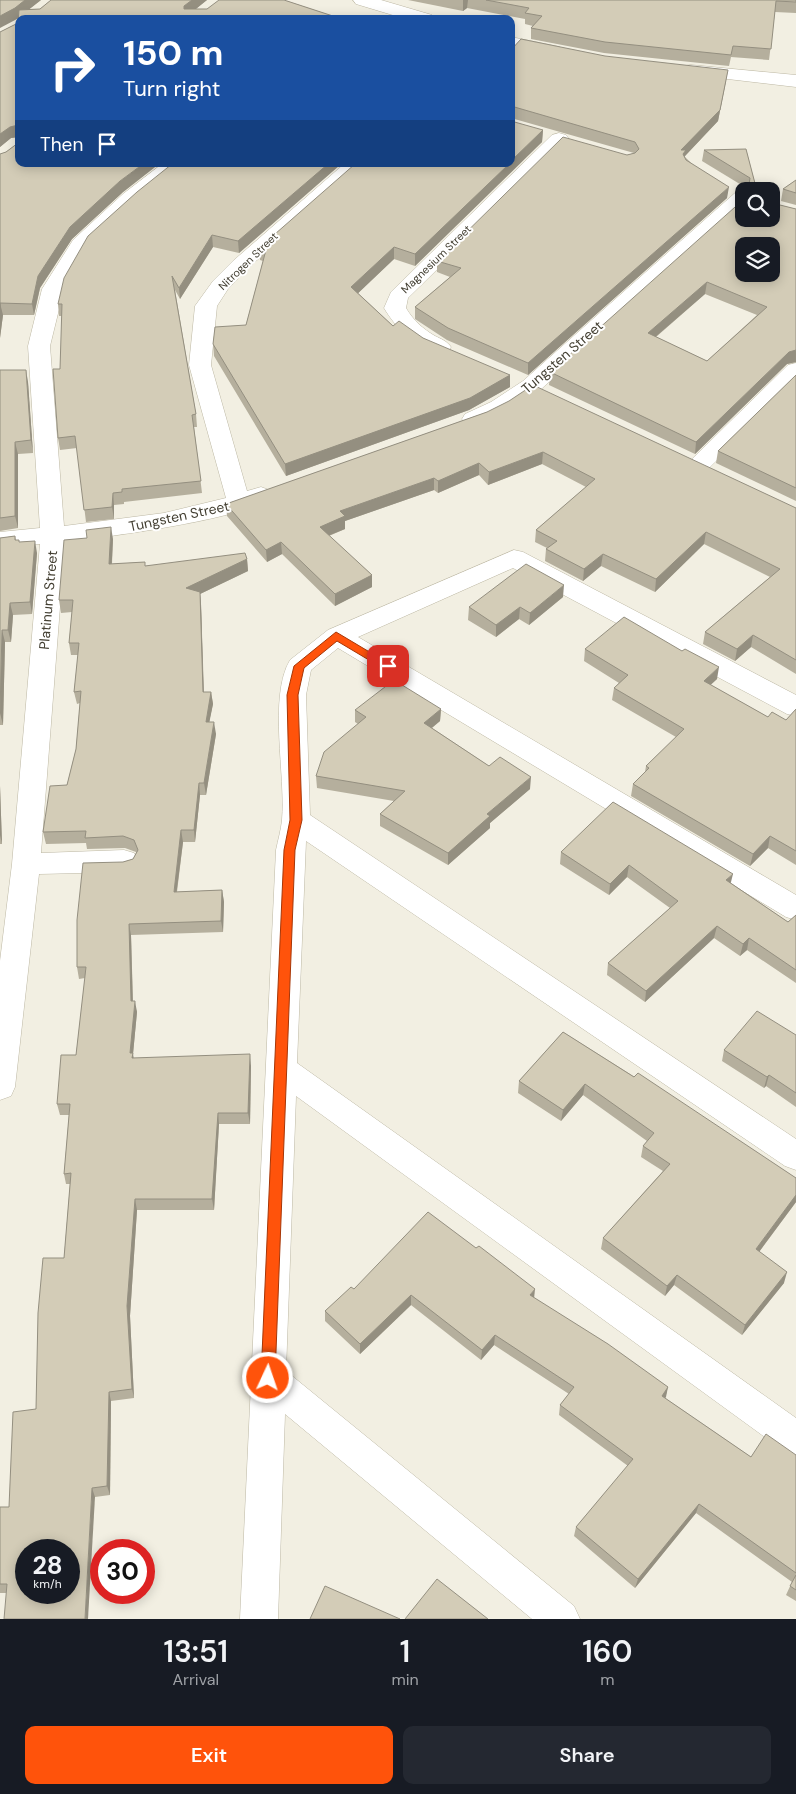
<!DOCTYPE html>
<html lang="en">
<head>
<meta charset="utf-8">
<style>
  :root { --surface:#171b24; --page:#242831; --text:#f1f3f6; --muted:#9ea1a6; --accent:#ff530b }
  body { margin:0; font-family:"DM Sans",sans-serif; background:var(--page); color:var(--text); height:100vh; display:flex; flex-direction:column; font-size:19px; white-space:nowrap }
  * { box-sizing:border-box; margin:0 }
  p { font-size:16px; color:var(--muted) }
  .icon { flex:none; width:28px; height:28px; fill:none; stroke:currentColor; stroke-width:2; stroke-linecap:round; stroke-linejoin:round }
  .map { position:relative; height:1619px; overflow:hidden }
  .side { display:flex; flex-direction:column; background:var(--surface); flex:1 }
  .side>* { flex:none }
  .hud { position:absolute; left:15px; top:15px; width:500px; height:152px; border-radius:10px; box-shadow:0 2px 12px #0003; background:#1a4fa0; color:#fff; overflow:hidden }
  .tools { position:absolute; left:735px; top:182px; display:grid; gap:10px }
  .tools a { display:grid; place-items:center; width:45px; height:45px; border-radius:10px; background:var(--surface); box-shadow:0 2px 12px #0003; font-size:25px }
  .speed { position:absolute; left:15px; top:1539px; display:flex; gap:10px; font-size:25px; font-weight:700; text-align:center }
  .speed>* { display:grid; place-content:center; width:65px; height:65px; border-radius:50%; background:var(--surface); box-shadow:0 2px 12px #0003; line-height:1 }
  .speed small { font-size:12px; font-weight:400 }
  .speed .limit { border:8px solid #d22; background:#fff; color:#111 }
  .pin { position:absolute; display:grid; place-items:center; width:42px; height:42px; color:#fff; margin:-21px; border-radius:10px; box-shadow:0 2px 8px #0006 }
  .me { position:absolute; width:55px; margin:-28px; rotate:3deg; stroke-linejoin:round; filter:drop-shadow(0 0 4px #0008) }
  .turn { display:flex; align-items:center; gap:18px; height:105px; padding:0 25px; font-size:22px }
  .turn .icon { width:65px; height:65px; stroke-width:2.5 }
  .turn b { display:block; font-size:35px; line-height:42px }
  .then { display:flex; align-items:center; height:48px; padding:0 25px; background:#0003; gap:10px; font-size:19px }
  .eta { display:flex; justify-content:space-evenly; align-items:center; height:85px; text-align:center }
  .eta b { font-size:30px; font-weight:600; line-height:35px }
  .primary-button { display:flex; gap:10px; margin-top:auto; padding:10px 25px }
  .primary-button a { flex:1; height:58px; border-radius:10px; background:var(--accent); color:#fff; font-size:20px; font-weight:600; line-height:58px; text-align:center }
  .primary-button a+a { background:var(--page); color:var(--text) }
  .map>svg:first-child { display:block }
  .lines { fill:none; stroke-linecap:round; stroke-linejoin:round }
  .street-casing { stroke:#bdb8a4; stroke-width:1 }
  .street { fill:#fff; fill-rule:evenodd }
  .wall { fill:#b5af9d; fill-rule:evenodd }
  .shaded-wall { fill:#948f80 }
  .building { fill:#d3ccb7; stroke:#948f80; fill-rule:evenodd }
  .route { fill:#ff530b; stroke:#a63607 }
  .labels { text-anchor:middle; stroke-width:4; stroke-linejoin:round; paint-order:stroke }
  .far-street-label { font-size:11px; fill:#433f32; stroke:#fff }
  .street-label { font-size:14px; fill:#433f32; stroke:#fff }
</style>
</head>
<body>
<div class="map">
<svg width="796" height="1619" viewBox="0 0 796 1619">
  <rect width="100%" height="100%" fill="#f2efe2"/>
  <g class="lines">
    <defs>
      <g id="street">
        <path d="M353 0H381L432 15 435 19H406L356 4Z"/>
        <path d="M511 37 560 47 563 51 560 55 554 56 511 47Z"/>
        <path d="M691 65 796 75V87L685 74 682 70 685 66Z"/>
        <path d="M559 133 566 135 569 139 566 143 408 298 406 308C413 320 423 329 435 336 441 339 447 341 451 347L448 352C422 358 396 328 384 308L391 292 552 135Z"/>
        <path d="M162 164H184L137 202 88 247 64 289 50 346 64 526 164 513 226 498 189 365 195 306 213 281 233 261 344 164H365L247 269 228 289 217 306 211 365 247 491 261 487 269 490 273 495C258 518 98 538 65 542L41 853 124 850 134 853 138 861 134 869 124 872 39 874 15 1087 11 1096 0 1100V961L12 864 40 544 0 548V532L40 528 28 346 42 289 73 240 123 194Z"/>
        <path d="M744 191V206L539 391C520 403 487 430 465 424L462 419 465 414 491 402 523 381 735 193Z"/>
        <path d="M796 363V382L706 471 698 473 690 471 686 466 690 461 788 365Z"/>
        <path d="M514 550 523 552 796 695V716L787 714 513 568 358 637 796 895V920L786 917 338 648 311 670 306 695 310 815 796 1139V1170L785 1166 306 841 297 1063 796 1418V1456L784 1451 296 1096 286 1371 574 1606 580 1619H532L285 1414 278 1619H240L276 850C278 840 281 830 282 820 286 776 268 697 290 660L328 630Z"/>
      </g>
    </defs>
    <use href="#street" class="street-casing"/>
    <use href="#street" class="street"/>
  </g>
  <g class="wall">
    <path d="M0 0H41L29 9H40L51 0H207L195 9H207L287 1 342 19H19L122 193 72 239 40 288 34 315H3L0 338V154L6 152 18 143V137L11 138 0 147V32L18 23 19 18 17 19Z"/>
    <path d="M408 0H796V13L775 12 769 60 731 57 729 66 604 53 531 39V28L533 26 525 24V19L467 8 463 11Z"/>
    <path d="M511 50 726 81 718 121 685 156V157L727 198 528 375 447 340 415 319V307L450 277 437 272V261L627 155 634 153 511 118Z"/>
    <path d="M543 130 542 142 415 266 394 259 358 293 393 326 423 338 510 387 469 410 286 476 214 356 213 344 246 325 263 261 260 260 259 248Z"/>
    <path d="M746 149 757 191 748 189 702 161 704 150Z"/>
    <path d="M172 164H341L239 253 213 247 180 299 175 290 196 414 197 427H194L202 493 124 502V504L114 505V519L86 522 77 448 60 450 58 438 62 316H59L58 304Z"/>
    <path d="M796 180V205L781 201 783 189Z"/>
    <path d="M772 203 796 209V362L787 364 695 454 549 385 550 372 744 219ZM705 294 757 315 707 361 656 337Z"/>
    <path d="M0 370 28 382 33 453 18 454V528L0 531Z"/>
    <path d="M796 375V501L716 463 718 451Z"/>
    <path d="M487 412 796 508V674L751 647 735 661 703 644 705 632 770 577 704 544 655 592 601 566 583 581 545 561 546 549 547 548 535 542 536 530 586 487 542 464 488 485 479 475 438 493 434 490 345 521V529L329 536 372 575V587L335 606 282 554 267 562 227 516 226 504Z"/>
    <path d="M15 536 16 540 37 553 32 614 13 615 11 642H5L3 725H0V538Z"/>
    <path d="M113 539 112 564 145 562V566L247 559 248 571 200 594 201 604 204 692H211L213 704 209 722 216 734 206 795H200L195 842H183L177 892 222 890 224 902 223 932 131 935 133 1001 137 1012 133 1054V1058L251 1066 250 1124H219L214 1210H137L130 1316 134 1398 111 1401 110 1495 95 1497 6 1593H0V1507H9L36 1409 64 1258 70 1184H66L64 1174 69 1115H60L57 1104 76 1055 85 978 79 979 77 967 123 862 133 859 136 853V852L125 848 87 849 86 843 46 844 43 832 67 785 76 749 80 703 77 704 74 692 78 655H71L69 643 72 612 61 613 59 600Z"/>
    <path d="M563 597 529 625 519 619 496 637 468 620 469 607Z"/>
    <path d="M585 649 717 679 710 685 768 717 786 720 796 709V865L768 848 750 866 631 796 633 784 645 772 646 766 676 737 612 700 614 688 619 683 584 661Z"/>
    <path d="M441 709 440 721 432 728 489 766 530 789 490 823V828L448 865 380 826V814L394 801 317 788 316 776 358 724 355 722V710Z"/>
    <path d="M0 785V786L2 844H0Z"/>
    <path d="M561 852 731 883 788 922 796 915V983L747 950 740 956 714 938 645 1002 607 975 608 963 670 908 627 877 609 895 560 864Z"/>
    <path d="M563 1032 796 1178V1202L759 1252 784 1283 742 1335 674 1285 665 1296 601 1249 603 1238 663 1171 641 1157 643 1146 647 1141 583 1095 561 1121 518 1093 519 1081Z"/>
    <path d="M796 1035V1107L766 1086 764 1088 722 1061 724 1050Z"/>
    <path d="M354 1289 534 1298 668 1387 665 1398 751 1457 796 1455V1601L786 1595 792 1582 696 1513 635 1588 574 1536 576 1527 628 1466 559 1415 560 1405 569 1394 494 1345 481 1360 411 1305 360 1354 325 1321V1311Z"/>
  </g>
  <g class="shaded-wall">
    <path d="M25 0H41L17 19 0 28V16Z"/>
    <path d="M192 0H207L185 18V19L184 6Z"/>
    <path d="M463 0H468L467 8 463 11Z"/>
    <path d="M728 70 718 121 685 156 684 161 681 150Z"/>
    <path d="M18 125 19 137 11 138 0 147V134L10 127Z"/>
    <path d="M543 130 542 142 415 266V254L509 164H511V161Z"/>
    <path d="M143 164H159L122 193 72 239 40 288 34 315 32 304 38 276 70 227 120 181Z"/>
    <path d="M328 164H341L239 253 238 241Z"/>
    <path d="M729 187 727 198 528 375V363Z"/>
    <path d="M212 235 213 247 180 299 179 288Z"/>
    <path d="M394 247V259L352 299 351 287Z"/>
    <path d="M707 282 705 294 646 345 648 333Z"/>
    <path d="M0 303 3 315 0 338Z"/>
    <path d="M796 350V362L787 364 695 454 696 442 789 352Z"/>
    <path d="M26 370 28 382 33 453 31 440Z"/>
    <path d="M510 375V387L469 410 286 476 285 464Z"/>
    <path d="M15 442 18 454V528L15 516Z"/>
    <path d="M543 452 542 464 488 485 489 472Z"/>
    <path d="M479 463V475L438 493V481Z"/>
    <path d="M434 478V490L345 521V529L320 539V527L340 511Z"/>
    <path d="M113 493 114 505V519L112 507Z"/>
    <path d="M111 527 113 539 111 577 109 564Z"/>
    <path d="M706 532 704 544 655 592 656 579Z"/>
    <path d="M35 541 37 553 32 614 30 602Z"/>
    <path d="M281 542 282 554 267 562 266 550Z"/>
    <path d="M603 554 601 566 583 581 584 569Z"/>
    <path d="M247 559 248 571 200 594 201 604 204 704 186 588Z"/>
    <path d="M372 575V587L335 606V594Z"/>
    <path d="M564 585 563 597 529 625 530 613Z"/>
    <path d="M10 603 13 615 11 642 8 630Z"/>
    <path d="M520 607 519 619 496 637V625Z"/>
    <path d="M2 630 5 642 3 725 0 713Z"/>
    <path d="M753 635 751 647 735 661 737 649Z"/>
    <path d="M719 667 717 679 702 693 704 681Z"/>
    <path d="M211 692 213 704 207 734 206 722Z"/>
    <path d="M441 709 440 721 423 735 424 723Z"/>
    <path d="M214 722 216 734 206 795 204 783Z"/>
    <path d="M531 777 530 789 490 823V828L448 865V853L487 814Z"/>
    <path d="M199 783 200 795 195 842 194 830Z"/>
    <path d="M0 785V786L2 844 0 835Z"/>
    <path d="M181 830 183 842 175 904 174 892Z"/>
    <path d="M770 836 768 848 750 866 753 854Z"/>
    <path d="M629 865 627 877 609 895 610 884Z"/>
    <path d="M733 874 730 886 726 880Z"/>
    <path d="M222 890 224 902 223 932 221 921Z"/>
    <path d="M129 924 131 935 133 1012 131 1001Z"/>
    <path d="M717 926 714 938 645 1002 646 991Z"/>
    <path d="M749 938 747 950 740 956 743 944Z"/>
    <path d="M135 1001 137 1012 133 1054 135 1065 130 1053Z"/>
    <path d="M250 1054 251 1066 250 1124 248 1113Z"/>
    <path d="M769 1075 766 1086 764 1088 767 1077Z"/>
    <path d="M585 1084 583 1095 561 1121 563 1110Z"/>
    <path d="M218 1113 219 1124 214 1210 212 1199Z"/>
    <path d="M796 1195V1202L753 1260 756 1249Z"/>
    <path d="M135 1199 137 1210 130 1316 134 1398 132 1389 127 1306Z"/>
    <path d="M787 1272 784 1283 742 1335 745 1325Z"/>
    <path d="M677 1275 674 1285 665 1296 667 1286Z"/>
    <path d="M535 1289 534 1299 530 1295Z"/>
    <path d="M411 1295V1305L360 1354V1344Z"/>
    <path d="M495 1335 494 1345 481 1360 482 1350Z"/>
    <path d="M668 1387 666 1397 660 1406 662 1396Z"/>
    <path d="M109 1392 111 1401 110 1495 107 1486Z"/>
    <path d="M92 1488 95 1497 88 1619H85Z"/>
    <path d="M699 1504 696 1513 635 1588 638 1579Z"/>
  </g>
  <g class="building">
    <path d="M0 0H25L15 8 0 16Z"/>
    <path d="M51 0H192L184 6V9H207L219 0H284L342 19H19V164H143L120 181 70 227 38 276 32 304 0 303V308V154L6 152 18 143V125L10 127 0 134V32L18 23 19 10 40 9Z"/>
    <path d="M486 0H796V2L776 1 771 49 733 46 731 55 605 42 531 28 542 16 525 13 529 8Z"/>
    <path d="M521 39 605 56 728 70 720 110 681 150H686L683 154 686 160 729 187 528 363 448 328 415 307 461 268 437 261 563 137 627 155 635 153 639 149 635 142 511 106V50Z"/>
    <path d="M511 121 543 130 511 161Z"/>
    <path d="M746 149 757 191H748L750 178 704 150Z"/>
    <path d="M172 164H328L238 241 212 235 179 288 172 276 196 414 192 415 201 481 122 489V492L113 493 112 507 84 510 75 436 58 438 53 369H60L62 304H58L64 278 88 236 137 192Z"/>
    <path d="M355 164H509L415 254 394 247 351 287 393 326 399 321 423 338 510 375 470 398 285 464 213 344 215 327 246 325 266 250 259 248Z"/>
    <path d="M796 180V193L783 189Z"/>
    <path d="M744 199V219H771V199L772 203 796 209V350L789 352 696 442 550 372ZM744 246H771V274H744ZM707 282 767 307 707 361 648 333Z"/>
    <path d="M0 370H26L31 440 15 442V516L0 518Z"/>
    <path d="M796 375V488L718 451Z"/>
    <path d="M533 385 796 508V660L753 635 737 649 705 632 780 569 706 532 656 579 603 554 584 569 546 549 557 541 536 530 595 479 543 452 489 472 479 463 438 481 434 478 340 511 345 516 320 527 372 575 335 594 281 542 266 550 226 504 487 412 509 401Z"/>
    <path d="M111 527 109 564 145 562V566L245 553 247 559 186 588 200 592 203 692H211L206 722H214L204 783H199L194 830H181L174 892 222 890 221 921 129 924 131 1001H135L130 1053H133L132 1058 250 1054 248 1113H218L212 1199H135L127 1306 132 1389 109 1392 107 1486 92 1488 85 1619H4L7 1584H0V1507H9L13 1412 36 1409 38 1313 43 1258H64L71 1173 64 1174 70 1104H57L61 1055H76L86 967H77V920L83 863 123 862 133 859 138 850 134 840 123 836 85 838 86 831 43 832 50 786 67 785 76 749 81 691 74 692 79 643H69L73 600H59L64 540 87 538 86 530ZM26 1550H69V1592H26Z"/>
    <path d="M15 536V540H19V542L35 541 30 602 10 603 8 630H2L0 713V538Z"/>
    <path d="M526 564 564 585 530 613 520 607 496 625 469 607Z"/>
    <path d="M624 617 682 651 685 649 719 667 704 681 768 717 772 712 786 720 796 709V851L770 836 753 854 633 784 649 768 646 766 684 729 614 688 628 675 585 649Z"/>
    <path d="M394 680 441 709 424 723 489 766 500 757 531 777 487 814 490 816 448 853 380 814 405 791 316 776 324 752 366 717 355 710Z"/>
    <path d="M613 802 733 874 726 880 788 922 796 915V970L749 938 743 944 717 926 646 991 608 963 678 901 629 865 610 884 561 852Z"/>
    <path d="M757 1011 796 1035V1093L769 1075 767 1077 724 1050Z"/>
    <path d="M563 1032 634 1077 638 1073 796 1178V1195L756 1249 787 1272 745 1325 677 1275 667 1286 603 1238 670 1164 643 1146 654 1133 585 1084 563 1110 519 1081Z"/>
    <path d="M428 1212 476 1248 479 1246 535 1289 530 1295 608 1344 668 1387 662 1396 751 1457 766 1434 796 1455V1573L699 1504 638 1579 576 1527 633 1459 560 1405 574 1387 495 1335 482 1350 411 1295 360 1344 325 1311 351 1287 354 1289Z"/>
    <path d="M796 1575V1590L790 1586Z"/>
    <path d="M437 1579 488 1619H405Z"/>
    <path d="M325 1586 400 1619H310Z"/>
  </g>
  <path class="route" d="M336 632 393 666 388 670 384 669 337 641 304 668 298 695 302 820 295 850 275 1378 273 1383 268 1385 263 1383 261 1378 284 850 290 820 287 695 294 666Z"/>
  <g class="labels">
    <g class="far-street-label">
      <text transform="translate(436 259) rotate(-44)" y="4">Magnesium Street</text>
      <text transform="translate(248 261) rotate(-44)" y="4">Nitrogen Street</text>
    </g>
    <g class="street-label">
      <text transform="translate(562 357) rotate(-41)" y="5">Tungsten Street</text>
      <text transform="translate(179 516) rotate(-12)" y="5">Tungsten Street</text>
      <text transform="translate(48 600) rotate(-85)" y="5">Platinum Street</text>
    </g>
  </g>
</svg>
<div class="tools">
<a><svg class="icon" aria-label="search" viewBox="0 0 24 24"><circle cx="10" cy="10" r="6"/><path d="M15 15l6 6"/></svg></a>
<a><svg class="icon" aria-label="layers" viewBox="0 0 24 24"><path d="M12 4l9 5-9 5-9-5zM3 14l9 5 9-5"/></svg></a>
</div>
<div class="speed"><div>28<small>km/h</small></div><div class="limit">30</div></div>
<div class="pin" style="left:388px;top:666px;background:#d93025"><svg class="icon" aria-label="arrive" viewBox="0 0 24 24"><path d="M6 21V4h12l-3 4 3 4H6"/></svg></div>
<svg class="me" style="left:268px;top:1378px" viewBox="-20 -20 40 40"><circle r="17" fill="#ff530b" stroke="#fff" stroke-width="3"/><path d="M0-11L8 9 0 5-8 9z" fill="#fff"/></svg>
<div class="hud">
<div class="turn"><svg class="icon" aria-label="right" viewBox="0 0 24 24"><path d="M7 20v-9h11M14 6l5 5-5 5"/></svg><div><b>150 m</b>Turn right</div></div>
<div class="then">Then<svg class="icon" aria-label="arrive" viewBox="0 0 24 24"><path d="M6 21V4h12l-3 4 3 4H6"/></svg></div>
</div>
</div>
<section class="side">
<div class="eta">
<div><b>13:51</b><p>Arrival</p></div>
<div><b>1</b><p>min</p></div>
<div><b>160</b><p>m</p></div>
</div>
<div class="primary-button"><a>Exit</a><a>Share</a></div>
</section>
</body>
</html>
